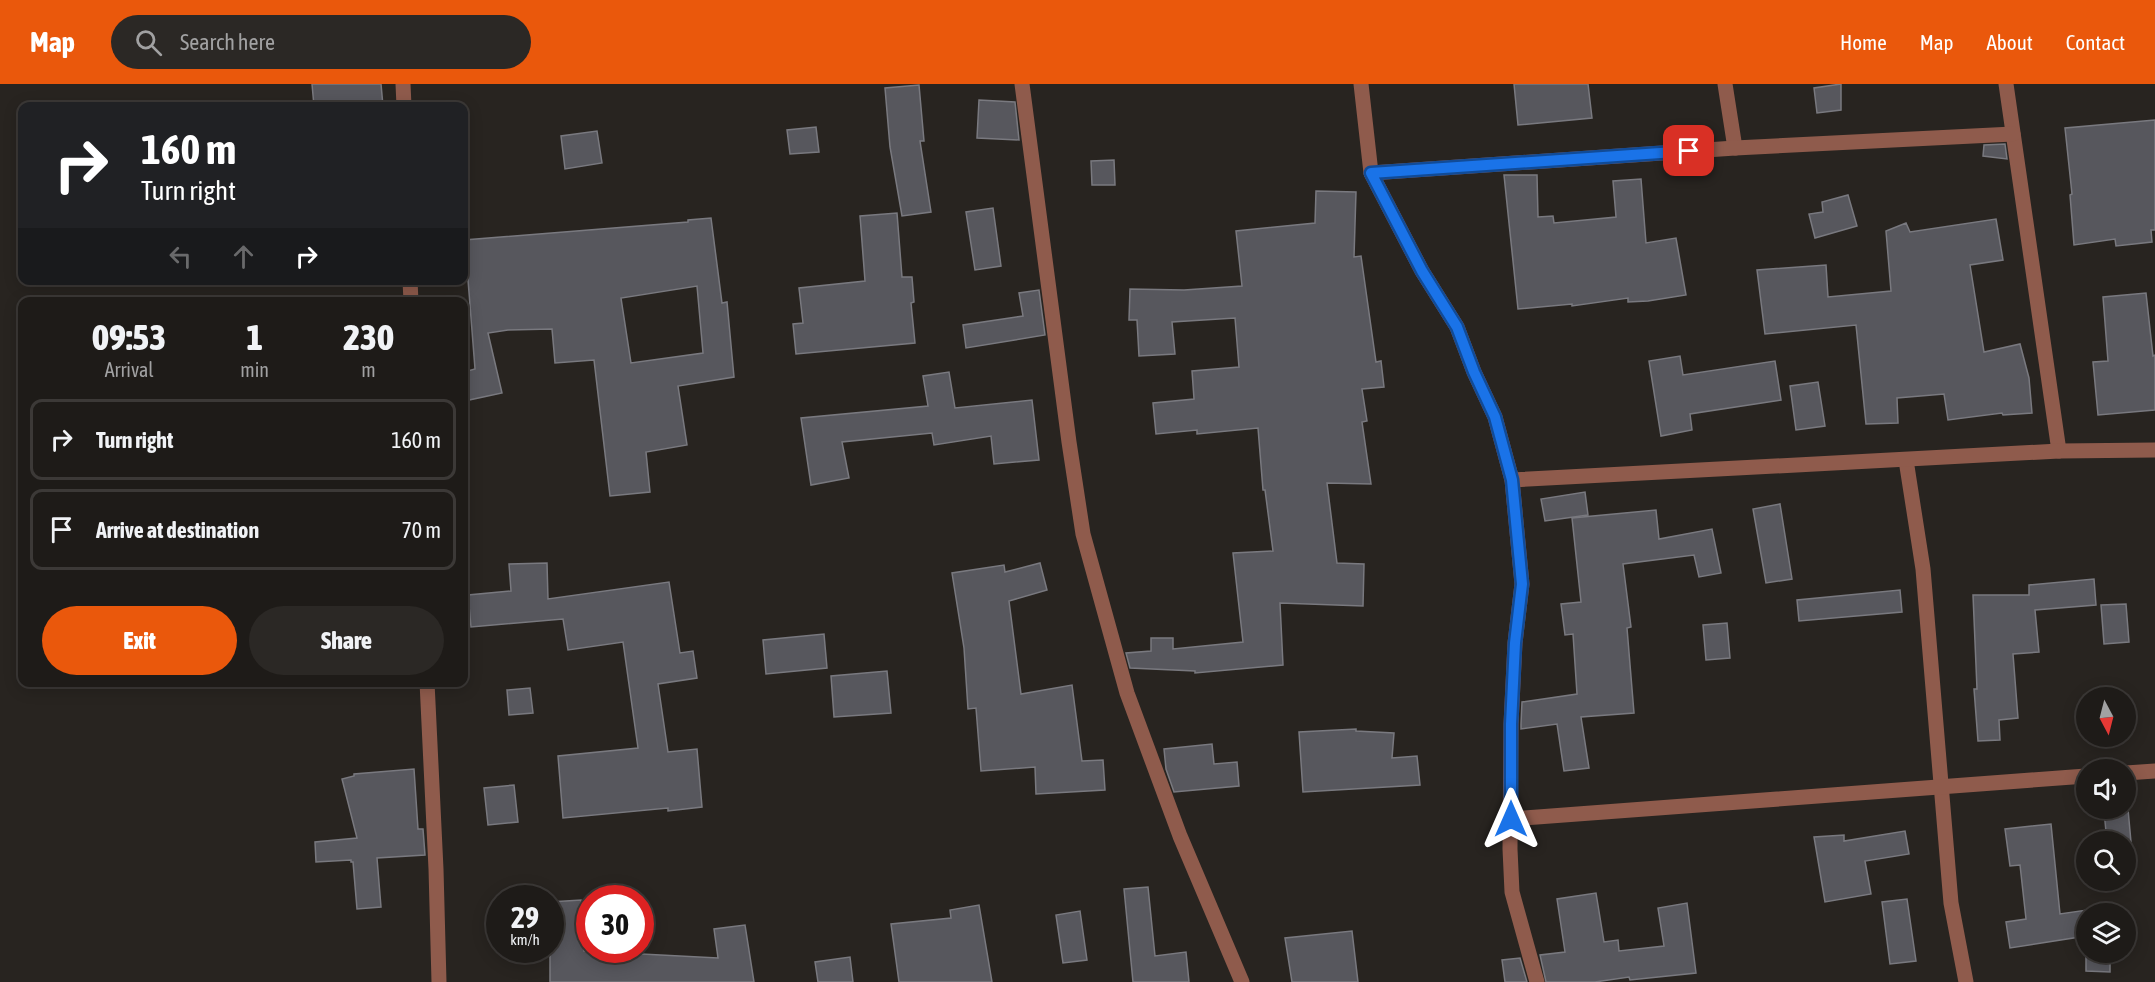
<!DOCTYPE html>
<html lang="en">
<head>
<meta charset="utf-8">
<style>
  :root { --surface:#1e1b18; --page:#2b2825; --text:#f1f3f6; --muted:#a1a1a2; --line:#3c3937; --accent:#ea580c }
  body { margin:0; font-family:"Asap Condensed",sans-serif; background:var(--page); color:var(--text); height:100vh; display:flex; flex-direction:column; font-size:22px; white-space:nowrap }
  * { box-sizing:border-box; margin:0 }
  p { font-size:20px; color:var(--muted) }
  .icon { flex:none; width:33px; height:33px; fill:none; stroke:currentColor; stroke-width:2; stroke-linecap:round; stroke-linejoin:round }
  .map { position:relative; flex:1; overflow:hidden }
  .details { position:absolute; left:18px; top:213px; width:450px; height:390px; display:flex; flex-direction:column; background:var(--surface); border-radius:12px; box-shadow:0 3px 15px #0003,0 0 0 2px var(--line) }
  .details>* { flex:none }
  .top-card { position:absolute; left:18px; top:18px; width:450px; height:183px; border-radius:12px; box-shadow:0 3px 15px #0003,0 0 0 2px var(--line); background:#202124; color:#fff; overflow:hidden }
  .needle { width:39px; rotate:173deg }
  .buttons { position:absolute; left:2076px; top:603px; display:grid; gap:12px }
  .buttons a { display:grid; place-items:center; width:60px; height:60px; border-radius:50%; background:var(--surface); box-shadow:0 3px 15px #0003,0 0 0 2px var(--line); font-size:30px }
  .speed { position:absolute; left:486px; top:801px; display:flex; gap:12px; font-size:30px; font-weight:700; text-align:center }
  .speed>* { display:grid; place-content:center; width:78px; height:78px; border-radius:50%; background:var(--surface); box-shadow:0 3px 15px #0003,0 0 0 2px var(--line); line-height:1 }
  .speed small { font-size:15px; font-weight:400 }
  .speed .limit { border:9px solid #d22; background:#fff; color:#111 }
  .pin { position:absolute; display:grid; place-items:center; width:51px; height:51px; color:#fff; margin:-26px; border-radius:12px; box-shadow:0 3px 9px #0006 }
  .me { position:absolute; width:66px; margin:-33px; rotate:0deg; stroke-linejoin:round; filter:drop-shadow(0 0 4px #0008) }
  .turn { display:flex; align-items:center; gap:21px; height:126px; padding:0 24px; font-size:27px }
  .turn .icon { width:78px; height:78px; stroke-width:2.5 }
  .turn b { display:block; font-size:42px; line-height:51px }
  .lanes { display:flex; align-items:center; height:57px; padding:0 24px; background:#0003; justify-content:center; gap:30px; direction:ltr }
  .lanes .off { opacity:.35 }
  .eta { display:flex; justify-content:space-evenly; align-items:center; height:102px; text-align:center }
  .eta b { font-size:36px; font-weight:800; line-height:42px }
  .primary-button { display:flex; gap:12px; margin-top:auto; padding:12px 24px }
  .primary-button a { flex:1; height:69px; border-radius:36px; background:var(--accent); color:#fff; font-size:24px; font-weight:800; line-height:69px; text-align:center }
  .primary-button a+a { background:var(--page); color:var(--text) }
  ul { padding:0; list-style:none }
  li { display:flex; align-items:center; gap:18px; height:81px; margin:0 12px 9px; padding:0 12px; border:3px solid var(--line); border-radius:12px }
  li div { flex:1 }
  li b { display:block; font-size:22px }
  li em { font-style:normal }
  header { display:flex; align-items:center; gap:36px; box-sizing:border-box; height:84px; padding:0 30px; background:var(--accent); color:#fff }
  header strong { font-size:28px }
  nav { display:flex; gap:33px; margin-inline-start:auto; font-size:21px }
  .search { width:420px; height:54px; background:var(--page); display:flex; align-items:center; gap:15px; box-sizing:border-box; padding:0 21px; border-radius:33px; color:var(--muted); font-size:22px }
  .map>svg:first-child { display:block }
  .building { fill:#57575d; stroke:#79797f; stroke-width:1.5; fill-rule:evenodd }
  .lines { fill:none; stroke-linecap:round; stroke-linejoin:round }
  .minor { stroke:#8f5b4c; stroke-width:15 }
  .route-casing { stroke:#114b97; stroke-width:15 }
  .route { stroke:#1a73e8; stroke-width:10 }
</style>
</head>
<body>
<header>
<strong>Map</strong>
<div class="search"><svg class="icon" aria-label="search" viewBox="0 0 24 24"><circle cx="10" cy="10" r="6"/><path d="M15 15l6 6"/></svg>Search here</div>
<nav><a>Home</a><a>Map</a><a>About</a><a>Contact</a></nav>
</header>
<div class="map">
<svg width="2155" height="898" viewBox="0 0 2155 898">
  <rect width="100%" height="100%" fill="#282420"/>
  <g class="building">
    <path d="M312 0H381L383 22H314Z"/>
    <path d="M1514 0H1588L1592 34 1518 41Z"/>
    <path d="M1841 0V26L1817 29 1814 4Z"/>
    <path d="M919 1 924 57H920L931 128 902 132 890 63 885 4Z"/>
    <path d="M979 16 1015 18 1019 56 977 54Z"/>
    <path d="M2155 36V146H2151L2152 158 2116 162 2115 155 2074 161 2070 111 2072 110 2065 44Z"/>
    <path d="M816 43 819 68 790 70 787 46Z"/>
    <path d="M597 47 602 79 565 85 561 52Z"/>
    <path d="M2005 60 2007 75 1983 72 1984 61Z"/>
    <path d="M1114 76 1115 101H1092L1091 77Z"/>
    <path d="M1504 91H1537L1538 133 1553 132 1554 139 1616 133 1613 97 1641 95 1646 159 1676 154 1686 211 1648 217 1628 218V214L1572 222V220L1518 225Z"/>
    <path d="M1316 107 1356 108 1354 173 1361 172 1376 278 1381 277 1384 303 1362 305 1367 337 1362 338 1371 400 1327 399 1337 479 1364 480 1363 522 1280 519 1283 581 1195 589V587L1130 584 1126 569 1151 567V554H1173V565L1243 558 1233 469 1273 467 1265 406H1263L1258 344 1197 350V346L1156 350 1153 319 1194 315 1192 287 1239 283 1235 234 1172 238 1175 270 1139 272 1137 236H1129L1130 205 1184 206 1242 202 1236 147 1315 139Z"/>
    <path d="M1848 111 1857 142 1815 154 1809 130 1823 128 1822 118Z"/>
    <path d="M993 124 1001 182 975 186 966 128Z"/>
    <path d="M897 129 902 193H912L914 218 911 219 915 259 796 270 793 240 803 239 799 204 865 197 860 132Z"/>
    <path d="M711 134 722 219 727 218 734 293 678 302 687 361 646 368 650 408 610 412 594 276 555 279 552 245 508 246 488 249 502 309 469 316 464 288 475 285 467 183H464V156L688 138V136ZM697 202 703 269 631 279 621 214Z"/>
    <path d="M1996 135 2003 176 1970 181 1984 268 2020 260 2029 294 2032 329 2003 331 2002 329 1948 336 1944 310 1897 314 1898 339 1866 340 1856 241 1765 250 1757 186 1826 181 1828 213 1891 207 1886 147 1906 139 1910 148Z"/>
    <path d="M1039 206 1045 251 966 264 963 241 1023 232 1019 209Z"/>
    <path d="M2146 209 2153 272 2155 271V326L2098 331 2093 278 2108 277 2103 213Z"/>
    <path d="M1680 272 1683 291 1775 277 1781 316 1690 330 1692 346 1661 352 1649 277Z"/>
    <path d="M949 288 955 324 1032 316 1039 376 994 380 991 352 934 361 932 349 842 358 849 394 811 401 801 334 928 322 923 292Z"/>
    <path d="M1818 298 1825 342 1796 346 1790 302Z"/>
    <path d="M1585 408 1588 431 1545 437 1541 415Z"/>
    <path d="M1780 420 1792 495 1766 499 1753 425Z"/>
    <path d="M1656 426 1659 455 1712 445 1721 489 1699 493 1694 471 1623 480 1631 543 1627 544 1634 629 1581 633 1589 684 1564 687 1557 640 1521 645V640L1522 618 1577 610 1573 550 1565 551 1561 520 1581 518 1572 434Z"/>
    <path d="M547 479 548 515 669 498 680 569 693 567 697 594 658 600 668 668 697 665 702 723 668 727V724L563 734 558 672 638 664 623 558 568 566 563 535 471 543 468 511 511 507 509 480Z"/>
    <path d="M1040 479 1047 506 1009 517 1021 610 1072 601 1082 677 1103 676 1105 706 1036 710 1035 683 981 687 976 624 968 625 964 564 952 489 1004 481 1005 488Z"/>
    <path d="M2094 495 2096 521 2035 526 2039 568 2013 570 2018 634 1999 636 2000 656 1978 657 1974 605H1977L1973 511H2029V501Z"/>
    <path d="M1900 506 1902 528 1799 537 1797 516Z"/>
    <path d="M2126 520 2129 558 2104 560 2101 521Z"/>
    <path d="M1727 539 1730 574 1706 576 1703 541Z"/>
    <path d="M824 550 827 584 766 590 763 556Z"/>
    <path d="M887 587 891 629 834 633 831 592Z"/>
    <path d="M530 604 533 629 509 631 507 606Z"/>
    <path d="M1356 645V647L1394 649 1392 674 1417 672 1420 701 1303 708 1299 648Z"/>
    <path d="M1212 660 1214 680 1237 678 1239 702 1174 708 1166 685 1164 665Z"/>
    <path d="M414 685 418 745H423L425 771 377 774 381 823 357 825 353 778H351V776L316 778 315 758 357 754 342 695 354 692V690Z"/>
    <path d="M514 701 518 738 488 741 484 704Z"/>
    <path d="M2128 725 2131 758H2107L2104 727Z"/>
    <path d="M2051 740 2060 830 2108 823 2109 830H2086V852L2010 864 2006 838 2026 835 2020 781 2010 782 2005 745Z"/>
    <path d="M1905 747 1909 770 1865 777 1871 810 1825 818 1814 753 1844 751V757Z"/>
    <path d="M1148 803 1155 872 1186 868 1189 898H1133L1124 805Z"/>
    <path d="M1596 809 1604 858 1618 856 1619 867 1664 862 1658 824 1687 819 1696 889 1630 896 1629 893 1595 898H1546L1540 871 1565 868 1557 815Z"/>
    <path d="M1907 815 1916 877 1890 880 1882 818Z"/>
    <path d="M581 816 584 867 718 874 714 845 745 841 754 898H550V818Z"/>
    <path d="M979 821 992 898H899L891 840 951 834 950 826Z"/>
    <path d="M1080 827 1087 876 1063 879 1056 831Z"/>
    <path d="M1352 847 1358 898H1292L1285 854Z"/>
    <path d="M2086 865V868H2110V888L2086 887Z"/>
    <path d="M850 873 853 898H818L815 878Z"/>
    <path d="M1520 874 1527 898H1505L1502 876Z"/>
  </g>
  <g class="lines">
    <g class="minor">
      <path d="M403 0 404 22"/>
      <path d="M1022 0 1069 358 1083 450 1127 609 1180 752 1242 898"/>
      <path d="M1361 0 1371 89 1422 187 1457 243 1474 288 1495 333 1512 396 1522 500 1515 559 1511 640 1510 765 1512 808 1537 898"/>
      <path d="M1725 0 1735 64"/>
      <path d="M2006 0 2059 367"/>
      <path d="M1371 89 1735 64 2013 50"/>
      <path d="M410 196 411 218"/>
      <path d="M1906 376 1923 485 1951 819 1966 898"/>
      <path d="M1512 396 2059 367 2155 366"/>
      <path d="M427 598 436 785 439 898"/>
      <path d="M2126 689 2155 687"/>
      <path d="M1511 735 2086 692"/>
    </g>
  </g>
  <g class="lines">
    <defs>
      <path id="route" d="M1511 735V640L1515 559 1522 500 1512 396 1495 333 1474 288 1457 243 1422 187 1371 89 1689 67"/>
    </defs>
    <use href="#route" class="route-casing"/>
    <use href="#route" class="route"/>
  </g>
</svg>
<div class="buttons">
<a><svg class="needle" viewBox="-14 -14 28 28"><path d="M0-13l5 13h-10z" fill="#e53935"/><path d="M0 13l5-13h-10z" fill="#a1a1a2"/></svg></a>
<a><svg class="icon" aria-label="sound" viewBox="0 0 24 24"><path d="M4 9h4l5-4v14l-5-4H4zM17 9q2 3 0 6"/></svg></a>
<a><svg class="icon" aria-label="search" viewBox="0 0 24 24"><circle cx="10" cy="10" r="6"/><path d="M15 15l6 6"/></svg></a>
<a><svg class="icon" aria-label="layers" viewBox="0 0 24 24"><path d="M12 4l9 5-9 5-9-5zM3 14l9 5 9-5"/></svg></a>
</div>
<div class="speed"><div>29<small>km/h</small></div><div class="limit">30</div></div>
<div class="pin" style="left:1689px;top:67px;background:#d93025"><svg class="icon" aria-label="arrive" viewBox="0 0 24 24"><path d="M6 21V4h12l-3 4 3 4H6"/></svg></div>
<svg class="me" style="left:1511px;top:735px" viewBox="-20 -20 40 40"><path d="M0-17L14 15 0 8-14 15z" fill="#1a73e8" stroke="#fff" stroke-width="4"/></svg>
<div class="top-card">
<div class="turn"><svg class="icon" aria-label="right" viewBox="0 0 24 24"><path d="M7 20v-9h11M14 6l5 5-5 5"/></svg><div><b>160 m</b>Turn right</div></div>
<div class="lanes"><svg class="icon off" aria-label="left" viewBox="0 0 24 24"><path d="M17 20v-9H6M10 6l-5 5 5 5"/></svg><svg class="icon off" aria-label="ahead" viewBox="0 0 24 24"><path d="M12 20V5M6 11l6-6 6 6"/></svg><svg class="icon" aria-label="right" viewBox="0 0 24 24"><path d="M7 20v-9h11M14 6l5 5-5 5"/></svg></div>
</div>
<section class="details">
<div class="eta">
<div><b>09:53</b><p>Arrival</p></div>
<div><b>1</b><p>min</p></div>
<div><b>230</b><p>m</p></div>
</div>
<ul>
<li><svg class="icon" aria-label="right" viewBox="0 0 24 24"><path d="M7 20v-9h11M14 6l5 5-5 5"/></svg><div><b>Turn right</b></div><em>160 m</em></li>
<li><svg class="icon" aria-label="arrive" viewBox="0 0 24 24"><path d="M6 21V4h12l-3 4 3 4H6"/></svg><div><b>Arrive at destination</b></div><em>70 m</em></li>
</ul>
<div class="primary-button"><a>Exit</a><a>Share</a></div>
</section>
</div>
</body>
</html>
